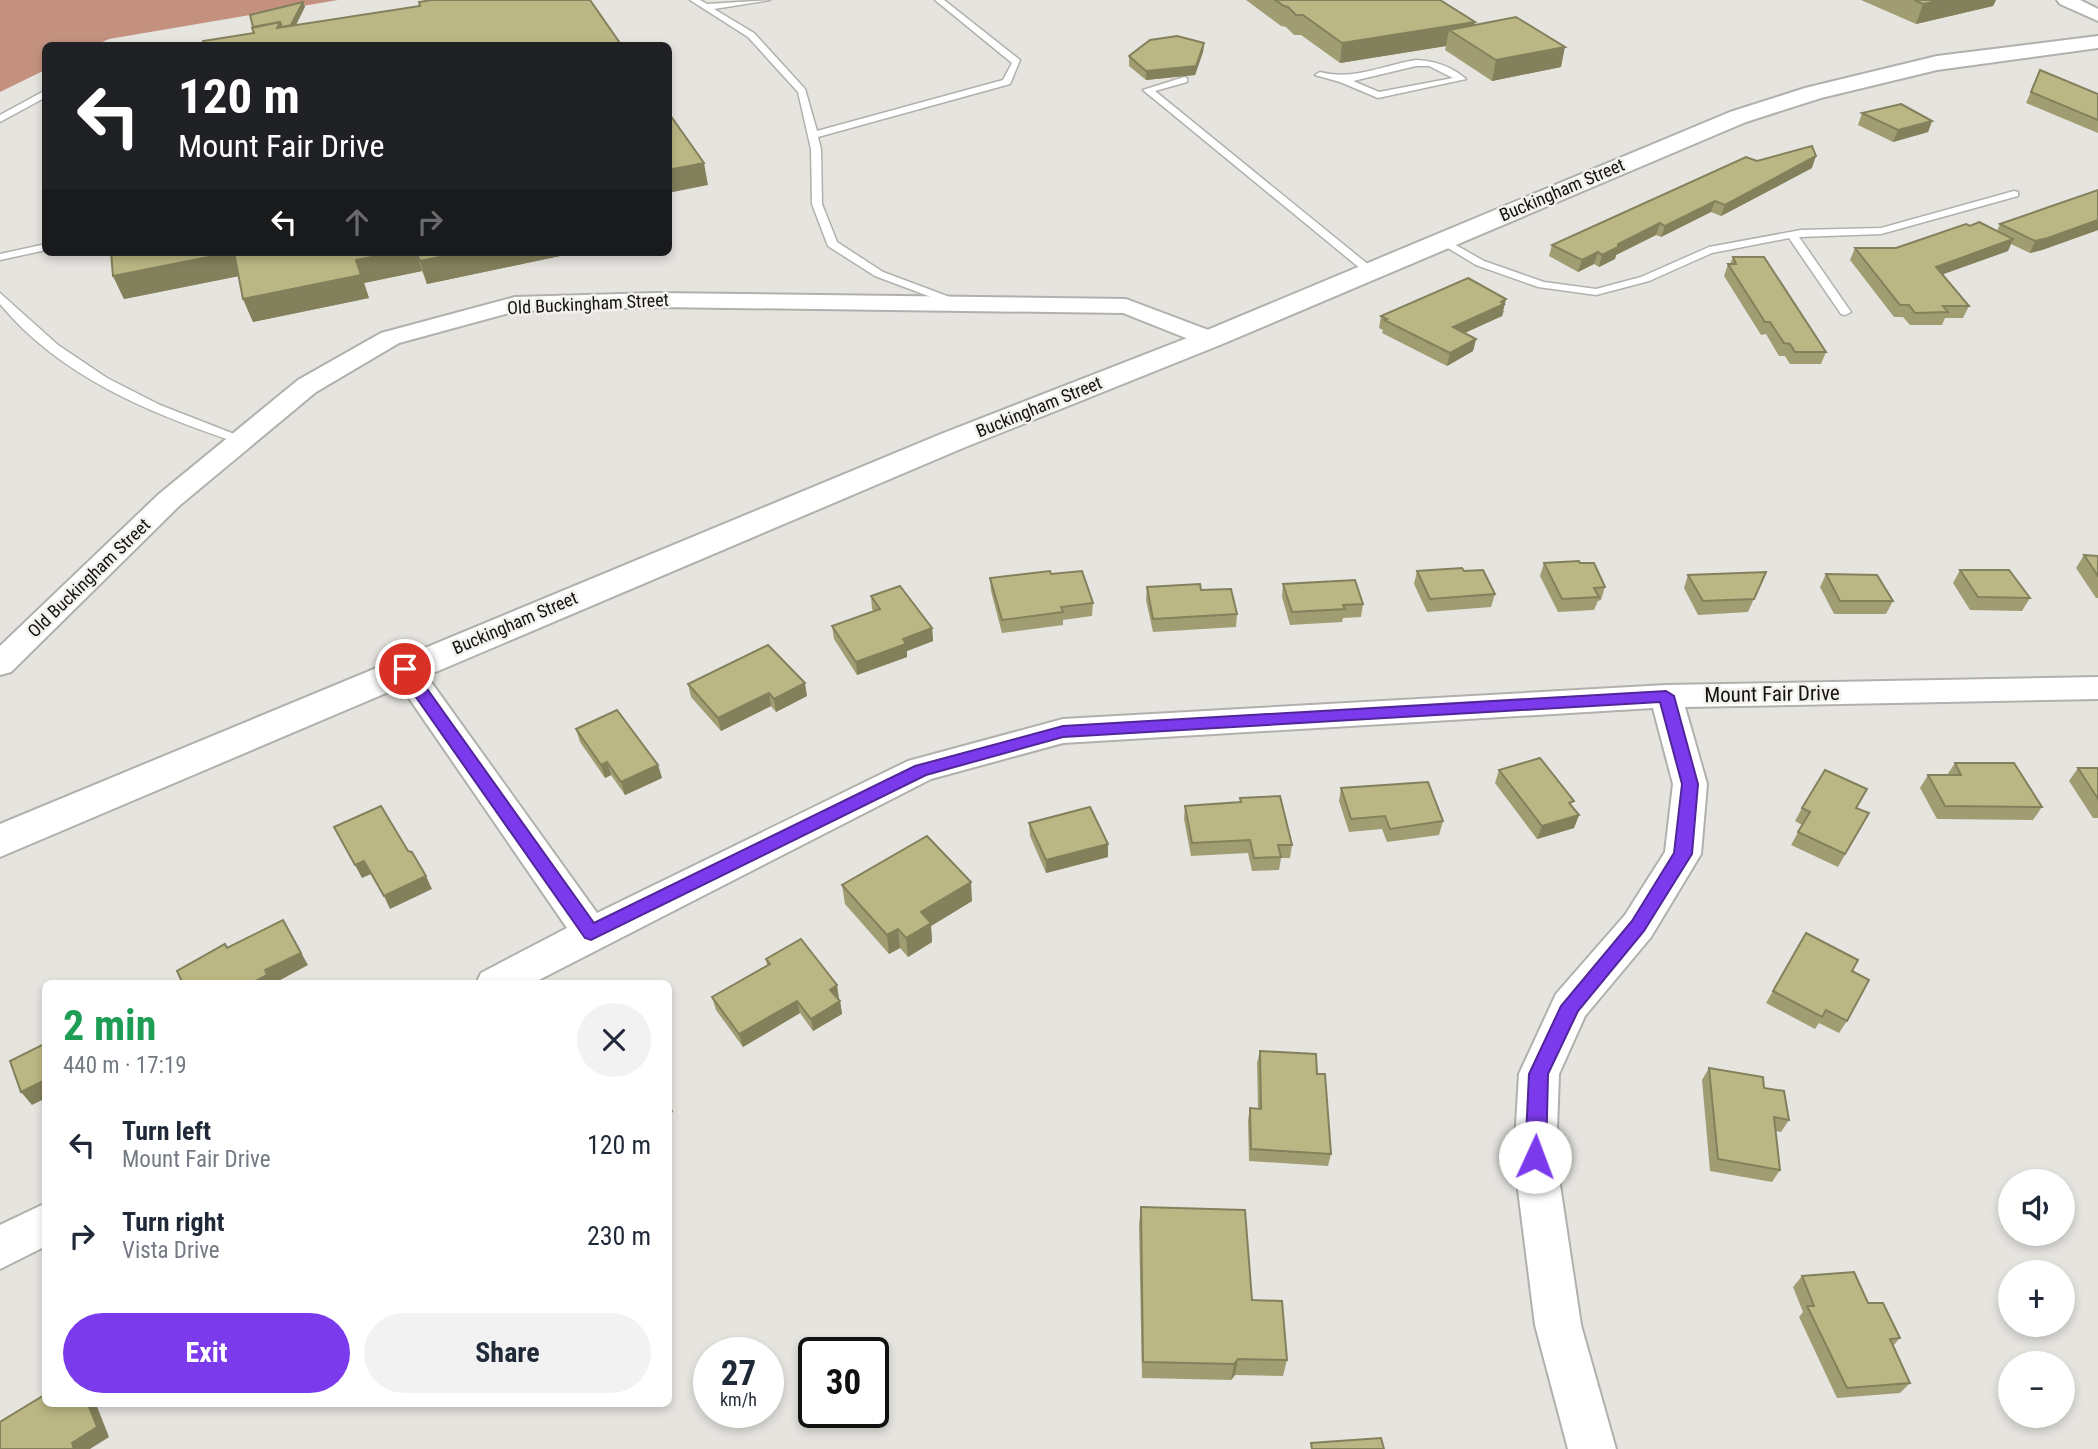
<!DOCTYPE html>
<html lang="en">
<head>
<meta charset="utf-8">
<style>
  :root { --surface:#fff; --page:#f2f2f3; --text:#1f2937; --muted:#747a83; --accent:#7c3aed }
  body { margin:0; font-family:"Roboto Condensed",sans-serif; background:var(--page); color:var(--text); height:100vh; display:flex; flex-direction:column; font-size:26px; white-space:nowrap }
  * { box-sizing:border-box; margin:0 }
  p { font-size:23px; color:var(--muted) }
  .icon { flex:none; width:38px; height:38px; fill:none; stroke:currentColor; stroke-width:2; stroke-linecap:round; stroke-linejoin:round }
  .map { position:relative; flex:1; overflow:hidden }
  .drawer { position:absolute; left:42px; top:980px; width:630px; height:427px; display:flex; flex-direction:column; background:var(--surface); border-radius:10px; box-shadow:0 4px 10px #0003 }
  .drawer>* { flex:none }
  .banner { position:absolute; left:42px; top:42px; width:630px; height:214px; border-radius:10px; box-shadow:0 4px 10px #0003; background:#202124; color:#fff; overflow:hidden }
  .fabs { position:absolute; left:1998px; top:1169px; display:grid; gap:14px }
  .fabs a { display:grid; place-items:center; width:77px; height:77px; border-radius:50%; background:var(--surface); box-shadow:0 4px 10px #0003; font-size:35px }
  .speed { position:absolute; left:693px; top:1337px; display:flex; gap:14px; font-size:35px; font-weight:700; text-align:center }
  .speed>* { display:grid; place-content:center; width:91px; height:91px; border-radius:50%; background:var(--surface); box-shadow:0 4px 10px #0003; line-height:1 }
  .speed small { font-size:18px; font-weight:400 }
  .speed .limit { border:4px solid #111; border-radius:10px; background:#fff; color:#111 }
  .pin { position:absolute; display:grid; place-items:center; width:60px; height:60px; color:#fff; margin:-30px; border:4px solid #fff; border-radius:50%; box-shadow:0 2px 7px #0007 }
  .me { position:absolute; width:77px; margin:-38px; rotate:2deg; stroke-linejoin:round; filter:drop-shadow(0 0 5px #0008) }
  .turn { display:flex; align-items:center; gap:24px; height:147px; padding:0 21px; font-size:32px }
  .turn .icon { width:91px; height:91px; stroke-width:2.5 }
  .turn b { display:block; font-size:49px; line-height:60px }
  .lanes { display:flex; align-items:center; height:66px; padding:0 21px; background:#0003; justify-content:center; gap:35px; direction:ltr }
  .lanes .off { opacity:.35 }
  .round { display:grid; place-items:center; flex:none; width:74px; height:74px; border-radius:37px; background:var(--page) }
  .summary { display:flex; align-items:center; justify-content:space-between; height:119px; padding:0 21px }
  h1 { font-size:42px; font-weight:700; line-height:52px; color:#1e9e55 }
  .cta { display:flex; gap:14px; margin-top:auto; padding:14px 21px }
  .cta a { flex:1; height:80px; border-radius:42px; background:var(--accent); color:#fff; font-size:28px; font-weight:700; line-height:80px; text-align:center }
  .cta a+a { background:var(--page); color:var(--text) }
  ul { padding:0; list-style:none }
  li { display:flex; align-items:center; gap:21px; height:91px; padding:0 21px }
  li div { flex:1 }
  li b { display:block; font-size:26px }
  li em { font-style:normal }
  .map>svg:first-child { display:block }
  .forest { fill:#c4917f }
  .lines { fill:none; stroke-linecap:round; stroke-linejoin:round }
  .lane-casing { stroke:#b2b0ac; stroke-width:3 }
  .street-casing { stroke:#b2b0ac; stroke-width:4 }
  .secondary-casing { stroke:#b2b0ac; stroke-width:4 }
  .lane { fill:#fff; fill-rule:evenodd }
  .street { fill:#fff; fill-rule:evenodd }
  .secondary { fill:#fff; fill-rule:evenodd }
  .wall { fill:#a19d72 }
  .shaded-wall { fill:#83805c }
  .building { fill:#bbb784; stroke:#83805c; stroke-width:2 }
  .route { fill:#7c3aed; stroke:#51269a; stroke-width:2 }
  .labels { text-anchor:middle; stroke-width:5; stroke-linejoin:round; paint-order:stroke }
  .far-street-label { font-size:18px; fill:#141312; stroke:#f3f1ed }
  .street-label { font-size:21px; fill:#141312; stroke:#f3f1ed }
</style>
</head>
<body>
<div class="map">
<svg width="2098" height="1449" viewBox="0 0 2098 1449">
  <rect width="100%" height="100%" fill="#e6e4df"/>
  <path class="forest" d="M0 0H338L109 39 96 45 46 46 45 70 0 92Z"/>
  <g class="lines">
    <defs>
      <g id="lane">
        <path d="M690 0H700L707 4 770 0 714 9 754 33 805 89 817 131 1003 80 1012 63 935 0H944L1020 60 1010 84 818 137 821 149 822 204 837 242 883 272 963 302V306H955L875 276 828 246 812 204 811 149 798 92 748 37Z"/>
        <path d="M1416 60C1435 61 1451 66 1466 79L1378 98 1340 82 1315 75 1320 72C1354 81 1383 65 1416 60ZM1416 66H1429L1453 78 1379 92 1353 81Z"/>
        <path d="M1184 77 1187 78V82L1155 91 1375 270V274H1367L1143 90Z"/>
        <path d="M46 90V97L0 122V115Z"/>
        <path d="M2014 191 2018 192V196L1881 234 1799 237 1851 312 1845 315 1841 314 1789 238 1712 253 1649 281 1596 295 1538 287 1476 265 1438 242 1447 240 1484 261 1544 282 1596 289 1641 277 1709 247 1801 230 1881 228Z"/>
        <path d="M46 244V250L0 260V254Z"/>
        <path d="M0 293 58 345 107 378 160 405 247 439 241 443 236 442C151 414 59 376 0 304Z"/>
      </g>
      <g id="street">
        <path d="M2057 0H2080L2098 9V21L2060 4Z"/>
        <path d="M657 293 1126 299 1219 334 1222 339 1219 344 1210 346 1201 344 1123 313 657 307 516 311 399 343 316 392 179 506 11 672 0 675V646L159 494 298 380 381 333 515 297Z"/>
        <path d="M405 658 416 661 597 913 908 761 1063 719 1666 685 2098 677V699L1685 707 1707 784 1701 854 1651 937 1585 1016 1559 1074 1556 1158 1581 1325 1616 1449H1568L1535 1325 1514 1158 1519 1074 1556 994 1625 915 1665 852 1673 784 1653 708 1063 743 931 779 531 984H476L481 973 567 928 389 669 394 661Z"/>
        <path d="M46 1203V1246L0 1269V1225Z"/>
      </g>
      <path id="secondary" d="M2098 36V48L1937 70 1821 98 1746 122 1220 345 963 448 0 857V824L941 434 1200 333 1730 112 1805 88 1937 56Z"/>
    </defs>
    <use href="#lane" class="lane-casing"/>
    <use href="#street" class="street-casing"/>
    <use href="#secondary" class="secondary-casing"/>
    <use href="#lane" class="lane"/>
    <use href="#street" class="street"/>
    <use href="#secondary" class="secondary"/>
  </g>
  <g class="wall">
    <path d="M1246 0H1440L1475 22 1474 25 1561 67 1492 81 1445 50 1446 46 1340 63 1301 35H1294L1286 27 1281 26Z"/>
    <path d="M1861 0H1996L1993 6 1916 24Z"/>
    <path d="M1204 43 1203 52 1195 75 1146 80 1129 66V56Z"/>
    <path d="M2040 70 2098 94V133L2026 103Z"/>
    <path d="M1862 113 1932 121 1928 132 1893 142 1858 125Z"/>
    <path d="M1757 161 1812 168 1721 216 1711 212 1661 237 1656 235 1616 255 1615 259 1599 267 1594 264 1578 272 1549 256 1552 245Z"/>
    <path d="M2098 190V230L2042 250 2030 253 2011 244 2008 251 1942 274 1969 306 1963 318H1945L1942 325H1910L1903 317H1894L1850 260 1855 248H1896L1970 226 1997 231 2000 224Z"/>
    <path d="M111 252 560 256 427 284 422 271 364 283 369 298 253 322 243 299 239 276 124 299 113 276Z"/>
    <path d="M1733 257 1826 352 1821 364H1790L1785 356H1779L1766 334 1761 335 1724 276 1728 264H1730Z"/>
    <path d="M1504 311 1502 316 1465 333 1476 339 1473 351 1447 366 1382 333 1383 330 1379 328 1381 316Z"/>
    <path d="M2084 555 2098 556V598H2096L2076 568Z"/>
    <path d="M1544 563H1580L1605 587 1601 600 1598 601 1594 610 1558 612 1540 576Z"/>
    <path d="M1960 570 2030 598 2022 611 1970 610 1953 583Z"/>
    <path d="M1417 571H1464L1495 594 1491 607 1427 612 1414 584Z"/>
    <path d="M1766 572 1748 612 1698 615 1684 588 1688 575Z"/>
    <path d="M1051 574 1093 603 1092 616 1063 620V625L1002 633 991 591 990 578Z"/>
    <path d="M1826 574 1893 601 1886 614H1834L1820 587Z"/>
    <path d="M1283 584 1363 604 1361 617 1343 618 1342 622 1290 625 1282 597Z"/>
    <path d="M1147 587 1201 590 1237 614 1236 627 1153 632 1146 600Z"/>
    <path d="M871 596 932 628 933 641 907 651V657L857 675 834 639 832 626 874 611 872 609Z"/>
    <path d="M688 684 807 696 776 712 771 706 721 731 691 697Z"/>
    <path d="M576 729 658 765 662 778 625 795 611 775 605 778 580 742Z"/>
    <path d="M1955 763 2042 807 2033 820 1937 819 1920 788 1928 775H1947Z"/>
    <path d="M2078 768H2098V818H2093L2069 781Z"/>
    <path d="M1499 770 1572 807 1579 815 1574 828 1537 839 1495 783Z"/>
    <path d="M1341 788 1443 821 1439 835 1387 842 1382 829 1349 832 1339 801Z"/>
    <path d="M1240 798 1292 845 1290 858H1281L1279 870 1252 871 1248 853 1191 856 1184 819 1185 806 1240 803Z"/>
    <path d="M1802 808H1856L1869 813 1838 867 1791 845 1802 825 1795 821Z"/>
    <path d="M1029 823 1108 857 1046 873 1030 836Z"/>
    <path d="M842 885 972 901 931 926 932 942 908 957 900 948 889 954 845 904Z"/>
    <path d="M1806 933 1852 971 1847 1021 1839 1033 1819 1023 1815 1029 1766 1003Z"/>
    <path d="M766 959 839 998 837 999 840 1001 842 1014 813 1031 800 1013 743 1047 716 1010 712 997 767 966Z"/>
    <path d="M1260 1051 1331 1154 1328 1166 1249 1161 1248 1120 1250 1108H1258L1257 1063Z"/>
    <path d="M1709 1068 1764 1088 1789 1120 1781 1132 1775 1131 1780 1170 1772 1182 1710 1171 1702 1080Z"/>
    <path d="M1141 1207 1252 1300 1287 1360 1283 1376 1235 1375 1231 1380 1142 1378 1139 1225Z"/>
    <path d="M1802 1276 1868 1303 1900 1338 1893 1346 1910 1383 1900 1393 1837 1398 1799 1317 1803 1312 1793 1287Z"/>
  </g>
  <g class="shaded-wall">
    <path d="M1942 0H1996L1993 6 1916 24 1923 4Z"/>
    <path d="M303 2 305 7 293 31 255 34 280 22Z"/>
    <path d="M1475 22 1471 42 1449 30 1446 46 1340 63 1342 43Z"/>
    <path d="M1204 43 1203 52 1195 75 1146 80V71Z"/>
    <path d="M1565 47 1561 67 1492 81 1496 60Z"/>
    <path d="M1932 121 1928 132 1893 142 1898 130Z"/>
    <path d="M1816 156 1812 168 1721 216 1725 205Z"/>
    <path d="M704 163 708 185 668 193V170Z"/>
    <path d="M1715 201 1711 212 1661 237 1665 226Z"/>
    <path d="M2098 220V230L2042 250 2030 253 2035 241Z"/>
    <path d="M1660 223 1656 235 1616 255 1615 259 1599 267 1602 255 1618 244Z"/>
    <path d="M2013 239 2008 251 1930 279 1936 267Z"/>
    <path d="M234 252 244 275 124 299 113 276Z"/>
    <path d="M397 252H416L422 271 364 283 369 298 253 322 243 299 356 260Z"/>
    <path d="M465 252H559L560 256 427 284 420 261Z"/>
    <path d="M1598 252 1594 264 1578 272 1582 260Z"/>
    <path d="M1506 299 1502 316 1451 339 1453 327Z"/>
    <path d="M1476 339 1473 351 1447 366 1450 353Z"/>
    <path d="M932 628 933 641 907 651V657L857 675 856 662 903 639Z"/>
    <path d="M805 683 807 696 776 712 774 699Z"/>
    <path d="M769 693 771 706 721 731 718 718Z"/>
    <path d="M607 762 611 775 605 778 601 765Z"/>
    <path d="M658 765 662 778 625 795 621 782Z"/>
    <path d="M1579 815 1574 828 1537 839 1542 826Z"/>
    <path d="M1108 844V857L1046 873V860Z"/>
    <path d="M364 861 371 874 362 878 355 865Z"/>
    <path d="M426 876 432 889 390 909 384 896Z"/>
    <path d="M971 882 972 901 931 926 932 942 908 957 906 938 921 912Z"/>
    <path d="M283 920 308 965 273 984H250L265 970Z"/>
    <path d="M898 929 900 948 889 954 887 935Z"/>
    <path d="M837 985 839 998 832 1002 830 990Z"/>
    <path d="M797 1001 800 1013 743 1047 739 1034Z"/>
    <path d="M840 1001 842 1014 813 1031 811 1019Z"/>
    <path d="M43 1081 46 1085V1098L32 1105 21 1092Z"/>
    <path d="M668 1097 673 1112 668 1115Z"/>
    <path d="M1238 1359 1235 1375 1231 1380 1234 1364Z"/>
    <path d="M88 1404H96L109 1437 90 1449H74L72 1443Z"/>
    <path d="M210 1404H219L213 1407Z"/>
  </g>
  <g class="building">
    <path d="M432 0H590L622 46H204L203 41 254 33 252 28 280 22 277 28 420 6 419 2Z"/>
    <path d="M1275 0H1440L1475 22 1342 43 1303 15H1296L1288 7 1284 6Z"/>
    <path d="M1914 0H1942L1923 4Z"/>
    <path d="M303 2 291 25 282 27 280 22 253 27 250 15Z"/>
    <path d="M1516 17 1565 47 1496 60 1449 30Z"/>
    <path d="M1177 36 1204 43 1196 66 1146 71 1129 56 1150 40Z"/>
    <path d="M2040 70 2098 94V120L2031 92Z"/>
    <path d="M1901 104 1932 121 1898 130 1862 113Z"/>
    <path d="M668 112 704 163 668 170Z"/>
    <path d="M1812 146 1816 156 1725 205 1715 201 1665 226 1660 223 1618 244V247L1602 255 1598 252 1582 260 1552 245 1746 157 1757 161Z"/>
    <path d="M2098 190V220L2048 238 2035 241 2000 224Z"/>
    <path d="M1979 222 2013 239 1936 267 1969 306H1943L1948 312 1915 313 1909 305H1900L1855 248H1896L1966 224 1970 226Z"/>
    <path d="M111 252H234L113 276Z"/>
    <path d="M234 252H397L356 260 361 275 243 299Z"/>
    <path d="M416 252H465L420 261Z"/>
    <path d="M1733 257H1764L1826 352H1795L1790 344 1784 343 1770 322H1765L1728 264H1736Z"/>
    <path d="M1468 278 1506 299 1501 302 1504 304 1453 327 1476 339 1450 353 1384 320 1387 319 1381 316Z"/>
    <path d="M2084 555 2098 556V576Z"/>
    <path d="M1579 561 1580 563H1594L1605 587 1594 588 1599 597 1562 599 1544 563Z"/>
    <path d="M1462 568 1464 571 1483 570 1495 594 1430 599 1417 571Z"/>
    <path d="M1960 570H2009L2030 598 1978 597Z"/>
    <path d="M1050 571 1051 574 1082 571 1093 603 1061 607 1063 612 1002 620 990 578Z"/>
    <path d="M1766 572 1754 599 1703 601 1688 575Z"/>
    <path d="M1826 574 1877 575 1893 601H1840Z"/>
    <path d="M1355 580 1363 604 1343 605 1345 609 1292 612 1283 584Z"/>
    <path d="M1200 584 1201 590 1231 589 1237 614 1153 619 1147 587Z"/>
    <path d="M900 586 932 628 903 639 906 644 856 662 832 626 880 609 871 596Z"/>
    <path d="M768 645 805 683 774 699 769 693 718 718 688 684Z"/>
    <path d="M617 710 658 765 621 782 607 762 601 765 576 729Z"/>
    <path d="M1540 758 1574 801 1569 803 1579 815 1542 826 1499 770Z"/>
    <path d="M1955 763H2014L2042 807 1945 806 1928 775H1961Z"/>
    <path d="M2078 768H2098V799Z"/>
    <path d="M1825 770 1867 789 1856 808 1869 813 1845 854 1798 832 1810 812 1802 808Z"/>
    <path d="M1428 782 1443 821 1390 829 1385 816 1351 819 1341 788Z"/>
    <path d="M1280 796 1292 845H1278L1281 857 1254 858 1250 840 1192 843 1185 806 1241 802 1240 798Z"/>
    <path d="M381 806 408 851 412 852 426 876 384 896 364 861 355 865 334 827Z"/>
    <path d="M1090 807 1108 844 1046 860 1029 823Z"/>
    <path d="M927 836 971 882 921 912 931 923 906 938 898 929 887 935 842 885Z"/>
    <path d="M283 920 301 953 265 970 267 975 250 984H183L177 971 225 944 227 948Z"/>
    <path d="M1806 933 1858 960 1852 971 1869 980 1847 1021 1826 1010 1822 1017 1773 991Z"/>
    <path d="M801 939 837 985 830 990 840 1001 811 1019 797 1001 739 1034 712 997 770 964 766 959Z"/>
    <path d="M46 1043V1083L43 1081 21 1092 10 1061Z"/>
    <path d="M1260 1051 1316 1054 1317 1074H1325L1331 1154 1251 1149 1250 1108 1261 1109Z"/>
    <path d="M1709 1068 1763 1077 1764 1088 1784 1091 1789 1120 1774 1117 1780 1170 1718 1159Z"/>
    <path d="M1141 1207 1245 1210 1252 1300 1282 1301 1287 1360 1238 1359 1234 1364 1143 1362Z"/>
    <path d="M1854 1272 1868 1303H1883L1900 1338 1890 1339 1910 1383 1847 1388 1807 1306H1814L1802 1276Z"/>
    <path d="M46 1394V1404H88L97 1427 72 1443 74 1449H0V1422Z"/>
    <path d="M1381 1438 1384 1449H1312L1311 1443Z"/>
  </g>
  <path class="route" d="M405 664 410 665 594 923 915 766 1063 726 1666 691 1674 696 1698 784 1692 854 1644 931 1578 1011 1548 1074 1546 1157 1543 1164 1535 1167 1528 1164 1525 1157 1529 1074 1561 1006 1632 921 1674 853 1682 784 1660 702 1063 737 926 775 591 940 585 938 399 673 397 669Z"/>
  <g class="labels">
    <g class="far-street-label">
      <text transform="translate(1562 190) rotate(-23)" y="6">Buckingham Street</text>
      <text transform="translate(588 304) rotate(-3)" y="6">Old Buckingham Street</text>
      <text transform="translate(1039 407) rotate(-22)" y="6">Buckingham Street</text>
      <text transform="translate(89 578) rotate(-44)" y="6">Old Buckingham Street</text>
      <text transform="translate(515 623) rotate(-23)" y="6">Buckingham Street</text>
    </g>
    <g class="street-label">
      <text transform="translate(1772 694) rotate(-1)" y="7">Mount Fair Drive</text>
    </g>
  </g>
</svg>
<div class="fabs">
<a><svg class="icon" aria-label="sound" viewBox="0 0 24 24"><path d="M4 9h4l5-4v14l-5-4H4zM17 9q2 3 0 6"/></svg></a>
<a>+</a>
<a>−</a>
</div>
<div class="speed"><div>27<small>km/h</small></div><div class="limit">30</div></div>
<div class="pin" style="left:405px;top:669px;background:#d93025"><svg class="icon" aria-label="arrive" viewBox="0 0 24 24"><path d="M6 21V4h12l-3 4 3 4H6"/></svg></div>
<svg class="me" style="left:1535px;top:1157px" viewBox="-20 -20 40 40"><circle r="19" fill="#fff"/><path d="M0-13L10 11 0 6-10 11z" fill="#7c3aed"/></svg>
<div class="banner">
<div class="turn"><svg class="icon" aria-label="left" viewBox="0 0 24 24"><path d="M17 20v-9H6M10 6l-5 5 5 5"/></svg><div><b>120 m</b>Mount Fair Drive</div></div>
<div class="lanes"><svg class="icon" aria-label="left" viewBox="0 0 24 24"><path d="M17 20v-9H6M10 6l-5 5 5 5"/></svg><svg class="icon off" aria-label="ahead" viewBox="0 0 24 24"><path d="M12 20V5M6 11l6-6 6 6"/></svg><svg class="icon off" aria-label="right" viewBox="0 0 24 24"><path d="M7 20v-9h11M14 6l5 5-5 5"/></svg></div>
</div>
<section class="drawer">
<div class="summary"><div><h1>2 min</h1><p>440 m · 17:19</p></div><a class="round"><svg class="icon" aria-label="close" viewBox="0 0 24 24"><path d="M6 6l12 12M18 6L6 18"/></svg></a></div>
<ul>
<li><svg class="icon" aria-label="left" viewBox="0 0 24 24"><path d="M17 20v-9H6M10 6l-5 5 5 5"/></svg><div><b>Turn left</b><p>Mount Fair Drive</p></div><em>120 m</em></li>
<li><svg class="icon" aria-label="right" viewBox="0 0 24 24"><path d="M7 20v-9h11M14 6l5 5-5 5"/></svg><div><b>Turn right</b><p>Vista Drive</p></div><em>230 m</em></li>
</ul>
<div class="cta"><a>Exit</a><a>Share</a></div>
</section>
</div>
</body>
</html>
